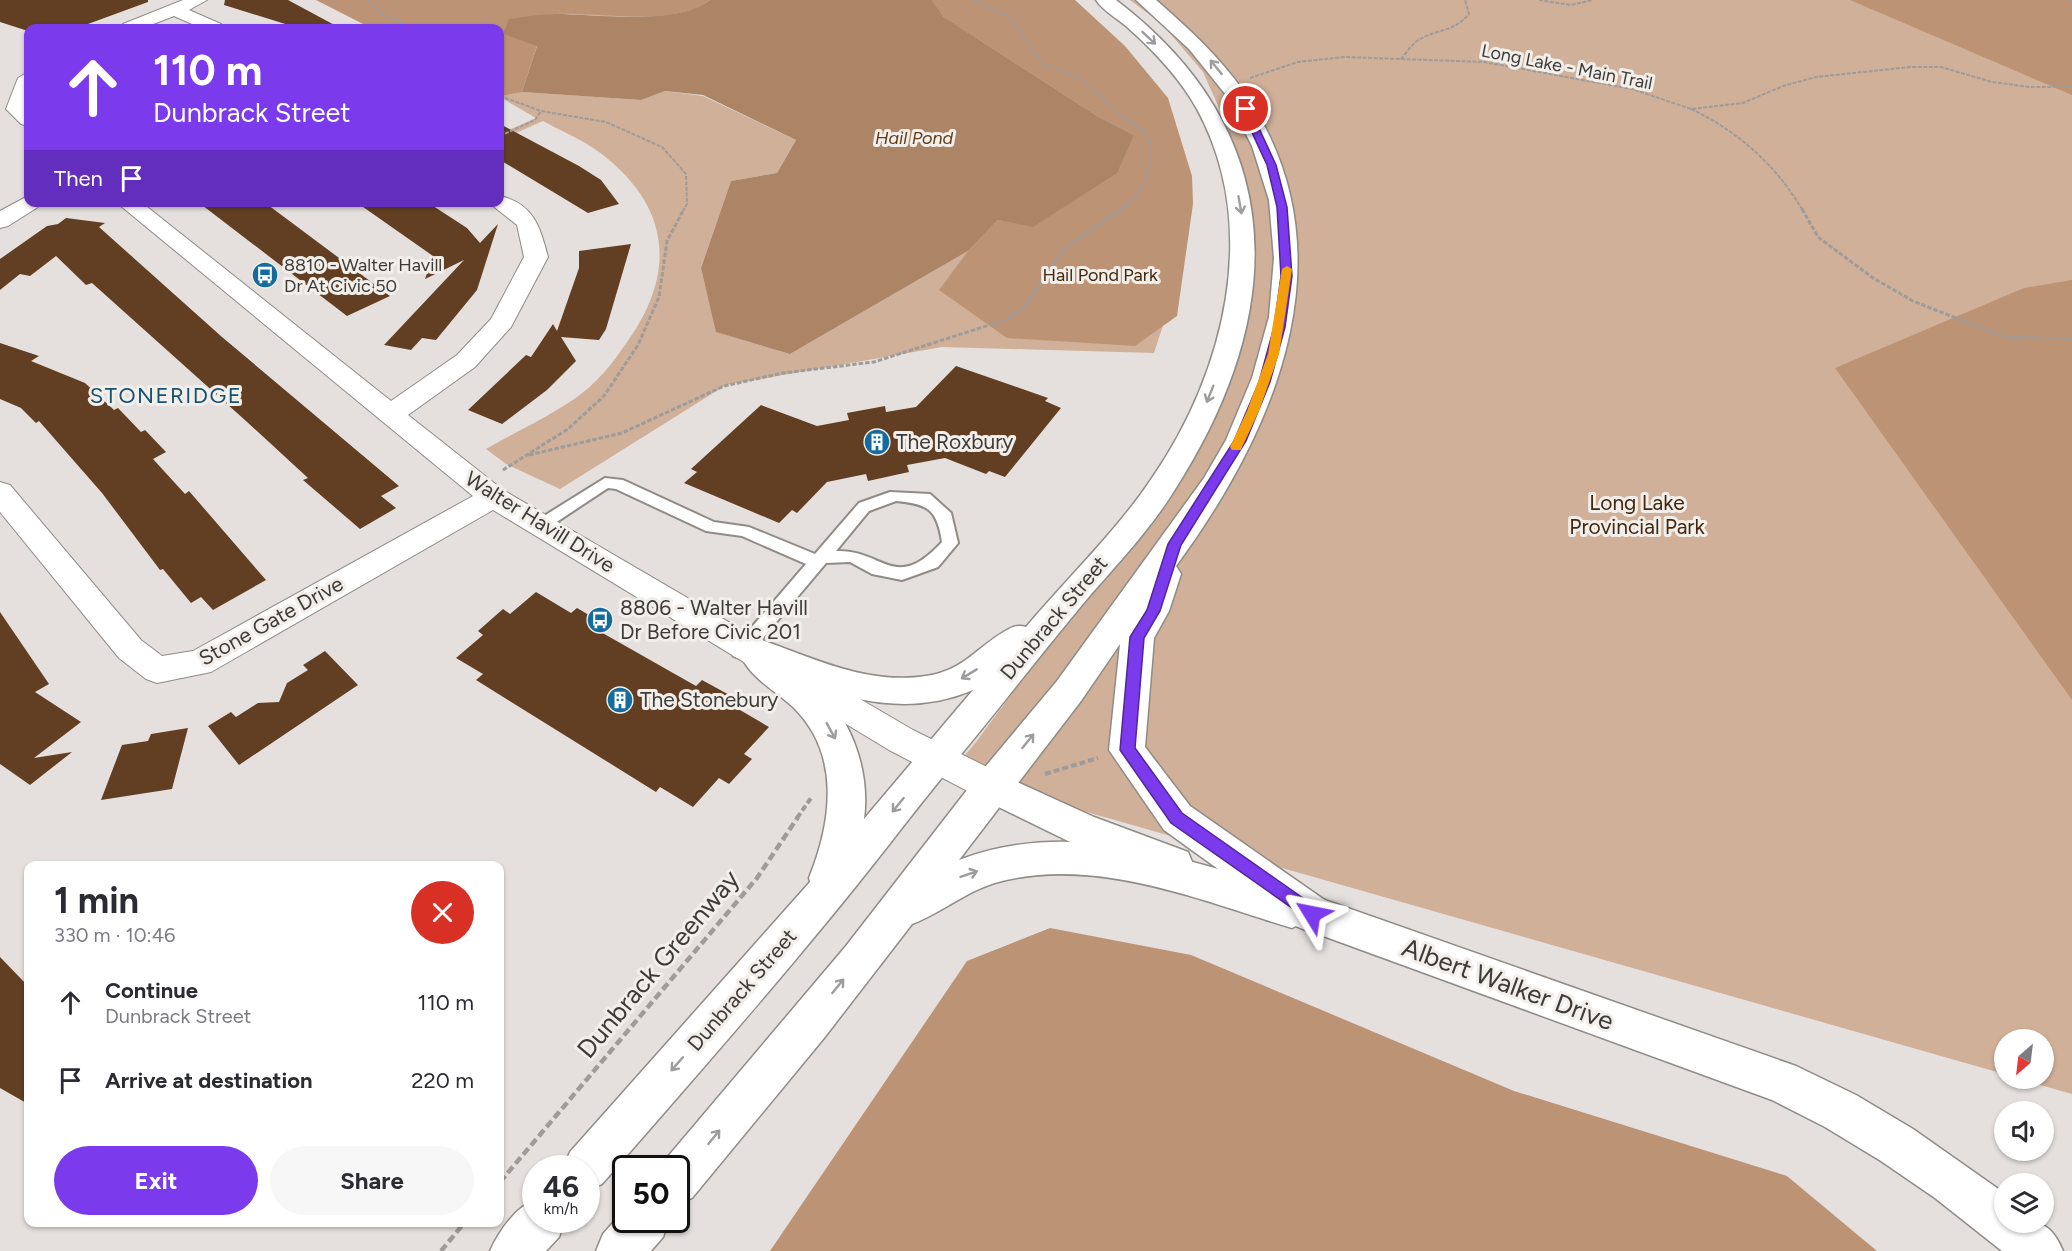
<!DOCTYPE html>
<html lang="en">
<head>
<meta charset="utf-8">
<style>
  :root { --surface:#fff; --page:#f7f7f7; --text:#2b2b33; --muted:#7c7c81; --accent:#7c3aed }
  body { margin:0; font-family:Figtree,sans-serif; background:var(--page); color:var(--text); height:100vh; display:flex; flex-direction:column; font-size:22px; white-space:nowrap }
  * { box-sizing:border-box; margin:0 }
  p { font-size:20px; color:var(--muted) }
  .icon { flex:none; width:33px; height:33px; fill:none; stroke:currentColor; stroke-width:2; stroke-linecap:round; stroke-linejoin:round }
  .map { position:relative; flex:1; overflow:hidden }
  .panel { position:absolute; left:24px; top:861px; width:480px; height:366px; display:flex; flex-direction:column; background:var(--surface); border-radius:12px; box-shadow:0 2px 4px #0004 }
  .panel>* { flex:none }
  .hud { position:absolute; left:24px; top:24px; width:480px; height:183px; border-radius:12px; box-shadow:0 2px 4px #0004; background:#7c3aed; color:#fff; overflow:hidden }
  .needle { width:39px; rotate:208deg }
  .controls { position:absolute; left:1994px; top:1029px; display:grid; gap:12px }
  .controls a { display:grid; place-items:center; width:60px; height:60px; border-radius:50%; background:var(--surface); box-shadow:0 2px 4px #0004; font-size:30px }
  .speed { position:absolute; left:522px; top:1155px; display:flex; gap:12px; font-size:30px; font-weight:700; text-align:center }
  .speed>* { display:grid; place-content:center; width:78px; height:78px; border-radius:50%; background:var(--surface); box-shadow:0 2px 4px #0004; line-height:1 }
  .speed small { font-size:15px; font-weight:400 }
  .speed .limit { border:3px solid #111; border-radius:9px; background:#fff; color:#111 }
  .pin { position:absolute; display:grid; place-items:center; width:51px; height:51px; color:#fff; margin:-26px; border:3px solid #fff; border-radius:50%; box-shadow:0 2px 6px #0007 }
  .me { position:absolute; width:66px; margin:-33px; rotate:305deg; stroke-linejoin:round; filter:drop-shadow(0 0 4px #0008) }
  .turn { display:flex; align-items:center; gap:21px; height:126px; padding:0 30px; font-size:27px }
  .turn .icon { width:78px; height:78px; stroke-width:2.5 }
  .turn b { display:block; font-size:42px; line-height:51px }
  .then { display:flex; align-items:center; height:57px; padding:0 30px; background:#0003; gap:12px; font-size:22px }
  .round { display:grid; place-items:center; flex:none; width:63px; height:63px; border-radius:32px; background:var(--page) }
  .headline { display:flex; align-items:center; justify-content:space-between; height:102px; padding:0 30px }
  h1 { font-size:36px; font-weight:700; line-height:45px }
  .cta { display:flex; gap:12px; margin-top:auto; padding:12px 30px }
  .cta a { flex:1; height:69px; border-radius:36px; background:var(--accent); color:#fff; font-size:24px; font-weight:700; line-height:69px; text-align:center }
  .cta a+a { background:var(--page); color:var(--text) }
  ul { padding:0; list-style:none }
  li { display:flex; align-items:center; gap:18px; height:78px; padding:0 30px }
  li div { flex:1 }
  li b { display:block; font-size:22px }
  li em { font-style:normal }
  .map>svg:first-child { display:block }
  .green { fill:#d0b098 }
  .forest { fill:#bc9475 }
  .water { fill:#ac8567 }
  .building { fill:#623f22 }
  .lines { fill:none; stroke-linecap:round; stroke-linejoin:round }
  .service-casing { stroke:#8f8b87; stroke-width:4 }
  .minor-casing { stroke:#8f8b87; stroke-width:2 }
  .tertiary-casing { stroke:#8f8b87; stroke-width:3 }
  .secondary-casing { stroke:#8f8b87; stroke-width:3 }
  .path-far3 { stroke:#9f9b99; stroke-width:2; stroke-dasharray:4 1.5; stroke-linecap:butt }
  .path-far2 { stroke:#9f9b99; stroke-width:3; stroke-dasharray:4.5 2; stroke-linecap:butt }
  .path-far1 { stroke:#9f9b99; stroke-width:4; stroke-dasharray:6 3; stroke-linecap:butt }
  .path { stroke:#9f9b99; stroke-width:4.5; stroke-dasharray:8 4; stroke-linecap:butt }
  .service { fill:#fff; fill-rule:evenodd }
  .minor { fill:#fff; fill-rule:evenodd }
  .tertiary { fill:#fff; fill-rule:evenodd }
  .secondary { fill:#fff; fill-rule:evenodd }
  .oneway { stroke:#9e9d9c }
  .route { fill:#7c3aed; stroke:#51269a; stroke-width:1.5 }
  .slow { fill:#f59e0b }
  .labels { text-anchor:middle; stroke-width:6; stroke-linejoin:round; paint-order:stroke }
  .far-street-label { font-size:18px; fill:#3d3b39; stroke:#f2eeea }
  .far-water-label { font-size:18px; font-style:italic; fill:#623a15; stroke:#f2eeea }
  .far-poi-label { font-size:18px; fill:#3d3b39; stroke:#f2eeea; text-anchor:start }
  .far-park-label { font-size:18px; fill:#43270e; stroke:#f2eeea }
  .poi-label { font-size:21px; fill:#3d3b39; stroke:#f2eeea; text-anchor:start }
  .park-label { font-size:21px; fill:#43270e; stroke:#f2eeea }
  .street-label { font-size:21px; fill:#3d3b39; stroke:#f2eeea }
  .neighbourhood-label { font-size:22px; letter-spacing:1.5px; fill:#185172; stroke:#f2eeea }
  .near-street-label { font-size:26px; fill:#3d3b39; stroke:#f2eeea }
</style>
</head>
<body>
<div class="map">
<svg width="2072" height="1251" viewBox="0 0 2072 1251">
  <rect width="100%" height="100%" fill="#e5e0dd"/>
  <g class="green">
    <path d="M325 0H710C677 26 597 14 555 14 540 14 524 17 509 19L503 34 537 45 522 92 641 100 665 91 703 96 796 140 777 173 731 181 701 268 717 332 790 354 968 251 998 220 1033 226 1117 173 1134 135 1097 116 944 17 932 0H1050L1102 39 1141 84 1164 125 1173 150 1183 200 1182 254 1176 286 1154 353 942 347 726 385 560 489 506 464 486 449C517 431 553 415 581 394 604 377 622 350 637 327 678 259 662 199 599 152 583 140 561 131 543 121L500 140V134L536 118 500 97V28H376Z"/>
    <path d="M1130 0H2072V1094L2019 1079 2043 1078V1040H2004V1074L950 773 976 742 1089 589 1203 428 1249 216 1243 171 1228 128 1203 72 1162 24Z"/>
  </g>
  <g class="forest">
    <path d="M316 0H710C675 27 598 12 555 14 539 15 519 28 503 34L537 45 522 92 500 96V28H371Z"/>
    <path d="M932 0H1075L1125 46 1168 98 1192 176 1193 204 1177 316 1135 346 1007 338 939 290 968 251 998 220 1033 226 1134 135 1097 116 944 17Z"/>
    <path d="M1850 0H2072V95Z"/>
    <path d="M2072 280V700L1835 368 2024 288Z"/>
    <path d="M1050 928 1191 955 1514 1091 1787 1176 1877 1251H770L967 961Z"/>
  </g>
  <path class="water" d="M710 0H932L944 17 1097 116 1134 135 1117 173 1033 227 998 220 968 251 790 354 716 332 701 268 731 181 777 173 796 140 703 95 665 91 641 100 522 92 537 46 503 34 509 19C524 17 540 14 555 14 596 14 677 26 710 0Z"/>
  <g class="building">
    <path d="M0 0H148V2L77 28H28V31L0 22Z"/>
    <path d="M225 0H288L340 28H298L224 5Z"/>
    <path d="M500 124 579 166 601 180 619 204 588 213 500 160Z"/>
    <path d="M198 202H264L390 296 347 316Z"/>
    <path d="M356 202H427L467 228 480 243 498 224 477 290 436 340 422 338 411 350 384 345 464 260 425 279 433 256Z"/>
    <path d="M66 218 105 223 99 227 222 337 399 486 381 496 396 508 360 529 303 480 308 478 246 421 92 283 86 285 56 256 30 276 20 274 0 290V259L47 226 58 224Z"/>
    <path d="M631 244 606 329 599 340 561 337 576 361 547 390 502 424 468 410 526 355 531 357 553 324 557 331 579 268V251Z"/>
    <path d="M0 343 39 356 31 361 85 383 114 410 118 408 141 432 145 430 166 452 153 459 185 494 189 491 266 580 213 610 201 597 191 603 163 569 160 570 102 493 39 421 36 423 21 408 0 399Z"/>
    <path d="M956 366 1048 398 1045 401 1061 408 1005 477 989 471 986 474 945 458 907 465 909 472 868 481 866 474 827 482 797 513 792 510 779 523 684 483 697 472 691 469 761 405 817 426 849 420 847 413 885 406 886 412 916 407Z"/>
    <path d="M536 592 571 613 577 608 606 625 599 631 696 686 702 680 733 697 728 703 769 727 744 754 752 759 729 784 719 778 693 807 660 787 656 792 476 680 483 674 456 658 483 635 478 631 503 609 510 614Z"/>
    <path d="M0 612 49 684 35 692 81 722 34 758 72 752 30 785 0 764Z"/>
    <path d="M325 651 358 685 239 765 208 726 231 712 236 717 258 703 279 702 287 683 308 670 303 665Z"/>
    <path d="M188 728 172 789 101 800 122 745 148 741 151 734Z"/>
    <path d="M0 957 28 986V1104L0 1088Z"/>
  </g>
  <g class="lines">
    <defs>
      <path id="service" d="M605 478 623 480 714 522 749 527 815 554 859 503 890 492 930 494 951 513 958 543 938 567 902 580 872 574 850 562 826 563 751 652H739L737 647 739 642 806 564 742 536 706 531 616 489 608 488 546 529H536L533 525 536 521ZM896 501C928 504 937 509 942 542 894 594 884 549 836 551L869 511Z"/>
      <g id="minor">
        <path d="M183 0H207L189 10 221 24 224 28H201L174 16 143 28H120L123 24Z"/>
        <path d="M28 72V126L21 124 6 109 18 78Z"/>
        <path d="M28 196V202H41L38 207 8 226 0 228V211Z"/>
        <path d="M500 196C534 204 540 227 548 257L511 327 475 367 408 415 503 490 913 730 1003 775 1009 786 1003 797 991 801 979 797 889 750 493 510 211 672 157 683 146 679 119 658 0 512V482L10 485 141 640 162 656 193 651 473 496 116 202H141L391 401 457 355 491 319 524 257 517 225 488 202H500Z"/>
      </g>
      <g id="tertiary">
        <path d="M991 770 1094 817 1188 852 1193 864 1188 876 1174 882 1160 876 1068 841 978 797 973 786 978 775Z"/>
        <path d="M1288 887 1796 1066 1856 1095 1913 1129 2004 1193V1222C2036 1222 2049 1218 2063 1251H2002L1935 1198 1881 1161 1825 1127 1772 1100 1274 918 1268 905 1274 892Z"/>
      </g>
      <g id="secondary">
        <path d="M1096 0H1116C1293 135 1287 315 1174 491 1148 533 1114 567 1082 605 1037 659 994 715 949 769 907 820 868 873 826 923 753 1012 677 1098 602 1184L586 1191V1168H563L570 1152 810 882 809 878C832 821 841 754 793 707 777 692 754 680 743 660L733 656 728 647 733 638 745 634C803 653 863 686 926 676 966 670 978 645 1009 629 1014 626 1020 625 1026 627 1068 577 1116 532 1152 478 1225 372 1261 227 1197 109 1179 77 1154 51 1127 27 1117 18 1103 11 1096 0ZM820 689C872 705 921 712 973 690L864 819C870 772 853 723 820 689Z"/>
        <path d="M1136 0H1156C1188 28 1219 56 1244 92 1353 250 1278 427 1176 566L1181 574 1169 611 1154 638 1145 747 1190 806 1326 901 1332 914 1326 927 1312 933 1296 926 1292 928C1202 901 1098 857 1002 881 968 889 944 912 912 924L824 1038 692 1198 676 1205V1168H659L660 1166 846 946 981 772 1057 681 1204 478 1226 440 1252 378 1269 317 1274 258 1269 200 1252 146 1226 95 1189 49ZM1120 644 1109 750 1164 830 1218 869C1132 844 1046 827 959 860L1081 701Z"/>
        <path d="M536 1199V1220H565L559 1237 546 1251H490C499 1231 515 1208 536 1199Z"/>
        <path d="M626 1208V1220H669L663 1237 651 1251H596L603 1234Z"/>
      </g>
    </defs>
    <use href="#service" class="service-casing"/>
    <use href="#minor" class="minor-casing"/>
    <use href="#tertiary" class="tertiary-casing"/>
    <use href="#secondary" class="secondary-casing"/>
    <g class="path-far3">
      <path d="M368 0 384 15 412 28"/>
      <path d="M974 0 1009 16 1043 64 1081 78 1125 118 1145 131C1159 162 1145 192 1120 211"/>
      <path d="M1539 0 1571 5 1593 0"/>
      <path d="M2069 0 2072 2"/>
      <path d="M1401 59C1407 52 1413 42 1422 38 1440 29 1455 31 1469 14L1465 0"/>
      <path d="M1250 78 1298 62 1344 57 1484 62 1632 89 1691 109 1743 103 1783 86 1816 77 1910 67H1941L1992 82 2029 87H2072"/>
      <path d="M500 96 541 111 606 122 662 147 686 174 687 204 683 211"/>
      <path d="M1691 109C1738 131 1777 166 1803 211"/>
      <path d="M500 136 535 120 541 111"/>
    </g>
    <g class="path-far2">
      <path d="M1802 209 1818 237 1873 278 1913 301 2004 337 2072 339"/>
      <path d="M529 455 622 433 724 386 783 373 874 362 1008 319 1026 305 1065 248 1122 209"/>
      <path d="M503 470 568 429 604 396 638 345 659 297 667 241 684 209"/>
    </g>
    <g class="path-far1">
      <path d="M1045 774 1098 758"/>
      <path d="M797 818 811 798"/>
    </g>
    <g class="path">
      <path d="M500 1182 757 878 798 817"/>
      <path d="M441 1251 465 1222"/>
    </g>
    <use href="#service" class="service"/>
    <use href="#minor" class="minor"/>
    <use href="#tertiary" class="tertiary"/>
    <use href="#secondary" class="secondary"/>
  </g>
  <defs><path id="oneway-shaft" d="M-6 0H5M1.5-3L5.5 0L1.5 3" fill="none" stroke-width="1.6" stroke-linecap="round" stroke-linejoin="round" transform="scale(1.5)"/></defs>
  <g class="oneway">
    <use href="#oneway-shaft" transform="translate(1149 38) rotate(43)"/>
    <use href="#oneway-shaft" transform="translate(1216 67) rotate(-129)"/>
    <use href="#oneway-shaft" transform="translate(1240 205) rotate(80)"/>
    <use href="#oneway-shaft" transform="translate(1210 394) rotate(112)"/>
    <use href="#oneway-shaft" transform="translate(969 674) rotate(149)"/>
    <use href="#oneway-shaft" transform="translate(831 731) rotate(61)"/>
    <use href="#oneway-shaft" transform="translate(1028 741) rotate(-51)"/>
    <use href="#oneway-shaft" transform="translate(898 805) rotate(129)"/>
    <use href="#oneway-shaft" transform="translate(969 874) rotate(-19)"/>
    <use href="#oneway-shaft" transform="translate(838 986) rotate(-51)"/>
    <use href="#oneway-shaft" transform="translate(677 1064) rotate(131)"/>
    <use href="#oneway-shaft" transform="translate(714 1137) rotate(-51)"/>
  </g>
  <path class="route" d="M1246 106 1250 109 1276 165 1287 207 1292 276 1285 327 1270 382 1246 441 1181 545 1160 611 1144 638 1135 748 1182 813 1317 908 1320 914 1317 919 1312 922 1171 823 1120 750 1130 637 1147 610 1168 544 1234 441 1259 382 1274 327 1281 276 1277 207 1267 165 1241 109Z"/>
  <path class="slow" d="M1287 266 1292 269 1279 354 1259 411 1242 447 1241 450H1232L1230 447 1247 411 1268 354 1282 269Z"/>
  <defs>
    <symbol id="bus-disc" viewBox="-11 -11 22 22"><circle r="9.5" fill="#136c9c" stroke="#f2eeea"/><path d="M-5-6H5V4H4V6H2V4H-2V6H-4V4H-5ZM-3.5-4V0h7V-4ZM-3.5 1.2v1.5H-2V1.2ZM2 1.2v1.5H3.5V1.2Z" fill="#fff"/></symbol>
    <symbol id="building-disc" viewBox="-11 -11 22 22"><circle r="9.5" fill="#136c9c" stroke="#f2eeea"/><path d="M-4-6H4V6H1V3H-1V6H-4ZM-2.5-4.3h1.7v1.8h-1.7ZM.8-4.3h1.7v1.8H.8ZM-2.5-1h1.7V.8h-1.7ZM.8-1h1.7V.8H.8Z" fill="#fff"/></symbol>
  </defs>
  <g fill-rule="evenodd">
    <use href="#bus-disc" x="250" y="260" width="30" height="30"/>
    <use href="#building-disc" x="862" y="427" width="30" height="30"/>
    <use href="#bus-disc" x="585" y="605" width="30" height="30"/>
    <use href="#building-disc" x="605" y="685" width="30" height="30"/>
  </g>
  <g class="labels">
    <g class="far-street-label">
      <text transform="translate(1567 67) rotate(11)" y="6">Long Lake - Main Trail</text>
    </g>
    <g class="far-water-label">
      <text x="914" y="144">Hail Pond</text>
    </g>
    <g class="far-poi-label">
      <text x="284" y="271">8810 - Walter Havill<tspan x="284" dy="21">Dr At Civic 50</tspan></text>
    </g>
    <g class="far-park-label">
      <text x="1100" y="281">Hail Pond Park</text>
    </g>
    <g class="poi-label">
      <text x="896" y="449">The Roxbury</text>
      <text x="620" y="615">8806 - Walter Havill<tspan x="620" dy="24">Dr Before Civic 201</tspan></text>
      <text x="640" y="707">The Stonebury</text>
    </g>
    <g class="park-label">
      <text x="1637" y="510">Long Lake<tspan x="1637" dy="24">Provincial Park</tspan></text>
    </g>
    <g class="street-label">
      <text transform="translate(540 522) rotate(32)" y="7">Walter Havill Drive</text>
      <text transform="translate(1054 618) rotate(-50)" y="7">Dunbrack Street</text>
      <text transform="translate(271 621) rotate(-29)" y="7">Stone Gate Drive</text>
      <text transform="translate(742 990) rotate(-49)" y="7">Dunbrack Street</text>
    </g>
    <g class="neighbourhood-label">
      <text x="166" y="403">STONERIDGE</text>
    </g>
    <g class="near-street-label">
      <text transform="translate(658 964) rotate(-50)" y="9">Dunbrack Greenway</text>
      <text transform="translate(1508 984) rotate(20)" y="9">Albert Walker Drive</text>
    </g>
  </g>
</svg>
<div class="controls">
<a><svg class="needle" viewBox="-14 -14 28 28"><path d="M0-13l5 13h-10z" fill="#e53935"/><path d="M0 13l5-13h-10z" fill="#7c7c81"/></svg></a>
<a><svg class="icon" aria-label="sound" viewBox="0 0 24 24"><path d="M4 9h4l5-4v14l-5-4H4zM17 9q2 3 0 6"/></svg></a>
<a><svg class="icon" aria-label="layers" viewBox="0 0 24 24"><path d="M12 4l9 5-9 5-9-5zM3 14l9 5 9-5"/></svg></a>
</div>
<div class="speed"><div>46<small>km/h</small></div><div class="limit">50</div></div>
<div class="pin" style="left:1246px;top:109px;background:#d93025"><svg class="icon" aria-label="arrive" viewBox="0 0 24 24"><path d="M6 21V4h12l-3 4 3 4H6"/></svg></div>
<svg class="me" style="left:1312px;top:914px" viewBox="-20 -20 40 40"><path d="M0-17L14 15 0 8-14 15z" fill="#7c3aed" stroke="#fff" stroke-width="4"/></svg>
<div class="hud">
<div class="turn"><svg class="icon" aria-label="ahead" viewBox="0 0 24 24"><path d="M12 20V5M6 11l6-6 6 6"/></svg><div><b>110 m</b>Dunbrack Street</div></div>
<div class="then">Then<svg class="icon" aria-label="arrive" viewBox="0 0 24 24"><path d="M6 21V4h12l-3 4 3 4H6"/></svg></div>
</div>
<section class="panel">
<div class="headline"><div><h1>1 min</h1><p>330 m · 10:46</p></div><a class="round" style="background:#d93025;color:#fff"><svg class="icon" aria-label="close" viewBox="0 0 24 24"><path d="M6 6l12 12M18 6L6 18"/></svg></a></div>
<ul>
<li><svg class="icon" aria-label="ahead" viewBox="0 0 24 24"><path d="M12 20V5M6 11l6-6 6 6"/></svg><div><b>Continue</b><p>Dunbrack Street</p></div><em>110 m</em></li>
<li><svg class="icon" aria-label="arrive" viewBox="0 0 24 24"><path d="M6 21V4h12l-3 4 3 4H6"/></svg><div><b>Arrive at destination</b></div><em>220 m</em></li>
</ul>
<div class="cta"><a>Exit</a><a>Share</a></div>
</section>
</div>
</body>
</html>
